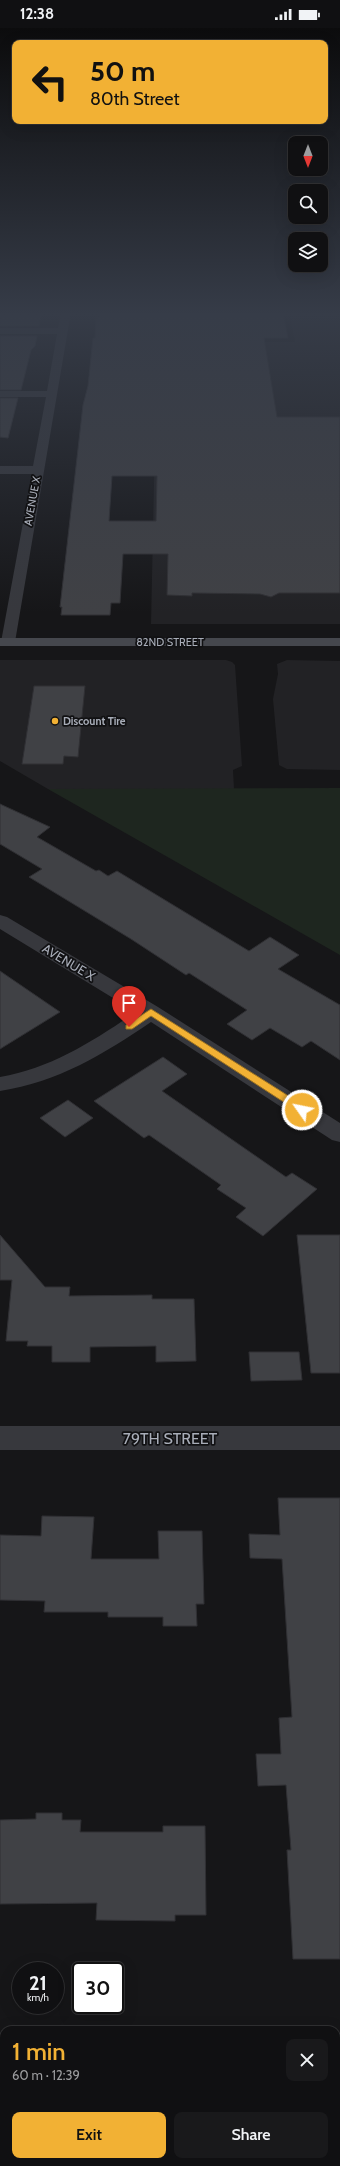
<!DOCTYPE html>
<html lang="en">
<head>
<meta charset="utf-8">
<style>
  :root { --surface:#101012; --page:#19191b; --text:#f1f3f6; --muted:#9c9d9f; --line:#303032; --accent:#f2b134 }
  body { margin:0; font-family:Cabin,sans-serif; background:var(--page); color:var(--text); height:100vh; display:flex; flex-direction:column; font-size:15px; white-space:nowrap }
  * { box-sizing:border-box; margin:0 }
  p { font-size:13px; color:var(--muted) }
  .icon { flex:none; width:22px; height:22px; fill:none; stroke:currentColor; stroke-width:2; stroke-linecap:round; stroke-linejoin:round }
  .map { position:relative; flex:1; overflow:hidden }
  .drawer { position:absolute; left:0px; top:1998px; width:340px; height:140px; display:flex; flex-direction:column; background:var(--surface); border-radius:12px 12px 0 0; box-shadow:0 4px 16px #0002,0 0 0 1px var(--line) }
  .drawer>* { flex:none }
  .hud { position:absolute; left:12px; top:12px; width:316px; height:84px; border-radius:8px; box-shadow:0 4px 16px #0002,0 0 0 1px var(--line); background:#f2b134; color:#111; overflow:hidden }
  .needle { width:26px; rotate:180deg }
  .tools { position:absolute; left:288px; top:108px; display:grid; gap:8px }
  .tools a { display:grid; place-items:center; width:40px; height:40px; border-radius:8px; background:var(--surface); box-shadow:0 4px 16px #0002,0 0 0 1px var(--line); font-size:20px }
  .speed { position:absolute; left:12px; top:1934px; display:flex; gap:8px; font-size:20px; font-weight:700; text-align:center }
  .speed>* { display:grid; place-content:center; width:52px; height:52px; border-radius:50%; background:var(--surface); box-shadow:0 4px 16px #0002,0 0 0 1px var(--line); line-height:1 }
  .speed small { font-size:10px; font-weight:400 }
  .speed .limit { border:2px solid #111; border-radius:6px; background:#fff; color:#111 }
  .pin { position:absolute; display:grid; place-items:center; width:34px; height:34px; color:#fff; margin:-41px -17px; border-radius:50% 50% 50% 0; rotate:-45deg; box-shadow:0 0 4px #0007 }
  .pin .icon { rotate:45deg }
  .me { position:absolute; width:44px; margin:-22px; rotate:303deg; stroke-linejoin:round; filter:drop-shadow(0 0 3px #0008) }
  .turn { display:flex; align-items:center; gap:14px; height:84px; padding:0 12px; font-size:18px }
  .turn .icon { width:52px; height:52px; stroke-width:2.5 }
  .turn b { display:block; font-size:28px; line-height:34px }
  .round { display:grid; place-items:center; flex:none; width:42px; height:42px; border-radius:8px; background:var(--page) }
  .overview { display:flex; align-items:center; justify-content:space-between; height:68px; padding:0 12px }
  h1 { font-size:24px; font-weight:600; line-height:30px; color:var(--accent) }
  .action { display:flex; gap:8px; margin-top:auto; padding:8px 12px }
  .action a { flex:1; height:46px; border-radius:8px; background:var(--accent); color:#111; font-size:16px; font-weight:600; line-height:46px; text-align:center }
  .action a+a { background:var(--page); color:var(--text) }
  .status { display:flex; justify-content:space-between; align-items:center; height:28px; padding:0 20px; background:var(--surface); direction:ltr }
  .status svg { height:11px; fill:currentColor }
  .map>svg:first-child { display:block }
  .built { fill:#222225 }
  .green { fill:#1e261f }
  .building { fill:#404145; stroke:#303034; fill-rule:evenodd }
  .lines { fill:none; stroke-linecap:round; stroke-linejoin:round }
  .street { fill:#37383d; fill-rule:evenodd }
  .secondary { fill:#45474d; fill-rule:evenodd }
  .route { fill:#f2b134; stroke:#9d7322 }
  .poi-dot { fill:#f2b134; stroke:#111113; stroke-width:1.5 }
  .labels { text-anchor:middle; stroke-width:3.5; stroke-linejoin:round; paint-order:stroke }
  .far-street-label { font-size:11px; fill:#a8adb8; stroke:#111113 }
  .far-poi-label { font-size:11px; font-weight:bold; fill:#a8adb8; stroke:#111113; text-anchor:start }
  .street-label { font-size:13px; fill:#a8adb8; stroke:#111113 }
  .near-street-label { font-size:16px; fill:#a8adb8; stroke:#111113 }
</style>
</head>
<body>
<div class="status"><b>12:38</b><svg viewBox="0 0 49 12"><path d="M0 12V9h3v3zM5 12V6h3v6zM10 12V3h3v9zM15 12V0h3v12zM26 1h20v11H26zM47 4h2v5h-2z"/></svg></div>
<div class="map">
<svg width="340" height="2138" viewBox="0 0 340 2138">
  <rect width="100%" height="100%" fill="#161618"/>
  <g class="built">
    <path d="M289 284H340V596H151L157 314H295Z"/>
    <path d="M0 632H226L232 634 235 637 242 738 233 742 234 761H48L0 733Z"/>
    <path d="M287 632 340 633V742L287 741 279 737 273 671 278 646 277 636Z"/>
  </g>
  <path class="green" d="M340 760V927L48 761Z"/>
  <g class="building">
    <path d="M101 284 283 285 288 310H264L277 389H340V565H279L271 569 260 566 192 565V568L167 567 168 526H123L120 575H111L110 587H61L62 579H60L83 377 88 358 93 310H95L96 289H100ZM112 448H157L156 493H109Z"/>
    <path d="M0 287H41L39 298H0Z"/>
    <path d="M0 308H37L35 318 31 322 21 362H0Z"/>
    <path d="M0 370H18L8 410 0 409Z"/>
    <path d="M34 658H85L78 729 64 728 63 736H22Z"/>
    <path d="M0 776 50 799 37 809 96 843 99 842 108 848 117 843 249 923 270 909 299 927 278 941 340 977V1032L311 1013 302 1019 270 1000 252 1012 227 996 247 982 189 945 186 947 131 911 29 849 42 841 0 816Z"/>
    <path d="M0 943 60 984 0 1021Z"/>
    <path d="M163 1029 187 1046 162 1063 286 1149 292 1145 317 1161 263 1208 236 1189 246 1180 217 1161 221 1157 149 1107 144 1110 94 1073Z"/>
    <path d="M68 1072 93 1090 65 1109 40 1090Z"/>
    <path d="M0 1207 45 1259H70L69 1268 152 1267V1271H194L196 1333 156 1334V1318L90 1319V1334H52V1318H27L28 1313H6L12 1252H0Z"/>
    <path d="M297 1207H340V1345H311Z"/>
    <path d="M249 1324H299L302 1352 251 1353Z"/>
    <path d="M278 1470H340V1931H293L287 1822H291L286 1757 258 1758 256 1726H281L279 1690 292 1689 282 1531 250 1530 249 1506 280 1507Z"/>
    <path d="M42 1488 94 1489 91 1531H159L158 1503H202L204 1576H196L197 1598H163V1589H108V1584H44L45 1573 0 1572V1507L41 1508Z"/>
    <path d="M36 1785H62V1792H81L80 1804H163V1798H205L206 1887H175V1893L96 1892 97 1875 0 1876V1792L36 1791Z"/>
  </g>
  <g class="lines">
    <g class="street">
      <path d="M61 284H71L15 614 13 617H3L1 614 32 446H0V438H33L46 369H0V363H47L57 306H0V300H58Z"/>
      <path d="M0 887 7 889 158 979 340 1095V1114L332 1112 151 994C104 1026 58 1054 0 1063V1049C52 1040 93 1013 136 984L0 901Z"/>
      <rect x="0" y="1398" width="340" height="24"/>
      <rect x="336" y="2014" width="4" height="38"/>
      <rect x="0" y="2016" width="4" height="38"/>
    </g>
    <rect class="secondary" x="0" y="610" width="340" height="8"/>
  </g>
  <linearGradient id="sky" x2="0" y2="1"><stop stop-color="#0c0c0d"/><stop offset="0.49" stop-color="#363c48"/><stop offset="1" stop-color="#363c48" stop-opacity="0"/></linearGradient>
  <rect width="340" height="584" fill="url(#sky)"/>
  <path class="route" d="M151 981 306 1079V1084H299L151 988 132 1001H126V997Z"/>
  <circle class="poi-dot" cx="55" cy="693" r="4"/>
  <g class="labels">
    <g class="far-street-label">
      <text transform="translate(32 473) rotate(-80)" y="4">AVENUE X</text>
      <text x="170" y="618">82ND STREET</text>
    </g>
    <g class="far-poi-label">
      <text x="63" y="697">Discount Tire</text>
    </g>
    <g class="street-label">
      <text transform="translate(69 934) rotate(31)" y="5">AVENUE X</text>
    </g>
    <g class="near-street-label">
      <text x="170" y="1416">79TH STREET</text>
    </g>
  </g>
</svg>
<div class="tools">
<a><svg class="needle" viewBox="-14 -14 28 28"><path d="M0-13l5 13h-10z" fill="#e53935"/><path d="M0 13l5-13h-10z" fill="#9c9d9f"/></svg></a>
<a><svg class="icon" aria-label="search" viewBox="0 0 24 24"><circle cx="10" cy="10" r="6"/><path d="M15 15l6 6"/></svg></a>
<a><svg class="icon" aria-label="layers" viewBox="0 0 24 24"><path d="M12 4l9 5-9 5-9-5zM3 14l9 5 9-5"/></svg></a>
</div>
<div class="speed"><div>21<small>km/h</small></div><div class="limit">30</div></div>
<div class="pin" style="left:129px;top:999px;background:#d93025"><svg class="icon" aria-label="arrive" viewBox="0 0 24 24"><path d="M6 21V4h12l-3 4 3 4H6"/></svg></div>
<svg class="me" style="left:302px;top:1082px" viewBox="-20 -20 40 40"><circle r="17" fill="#f2b134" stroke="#fff" stroke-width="3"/><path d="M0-11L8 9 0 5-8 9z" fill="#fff"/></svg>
<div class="hud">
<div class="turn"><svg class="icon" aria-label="left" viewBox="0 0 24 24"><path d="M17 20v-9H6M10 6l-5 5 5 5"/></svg><div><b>50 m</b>80th Street</div></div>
</div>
<section class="drawer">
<div class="overview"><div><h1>1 min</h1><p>60 m · 12:39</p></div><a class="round"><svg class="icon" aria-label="close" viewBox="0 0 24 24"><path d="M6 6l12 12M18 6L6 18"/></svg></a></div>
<div class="action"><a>Exit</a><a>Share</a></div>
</section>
</div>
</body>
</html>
